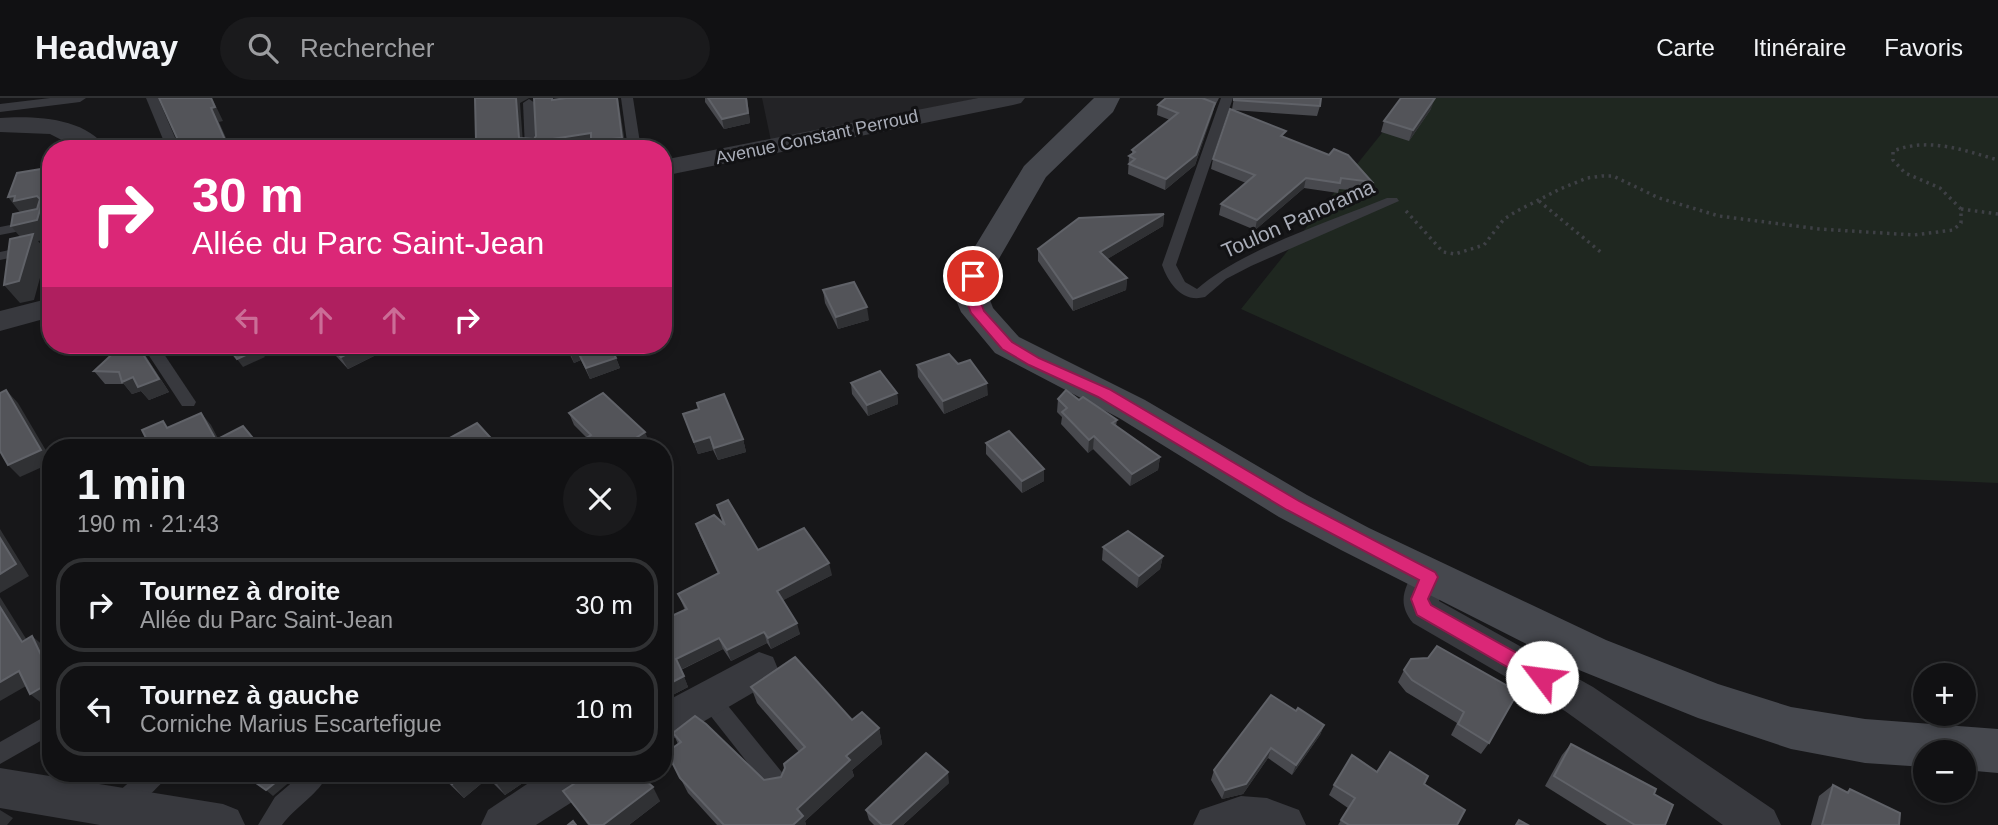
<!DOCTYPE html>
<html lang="fr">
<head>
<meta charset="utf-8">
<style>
  :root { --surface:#111113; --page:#1a1a1c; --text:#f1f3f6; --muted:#9c9da0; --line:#303133 }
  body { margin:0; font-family:Arial,sans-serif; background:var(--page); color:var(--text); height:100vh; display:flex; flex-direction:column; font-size:26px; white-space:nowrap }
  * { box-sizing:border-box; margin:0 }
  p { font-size:23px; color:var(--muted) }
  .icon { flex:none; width:38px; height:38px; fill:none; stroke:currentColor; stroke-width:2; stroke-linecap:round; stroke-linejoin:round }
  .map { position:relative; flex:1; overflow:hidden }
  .side { position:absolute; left:42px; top:341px; width:630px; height:343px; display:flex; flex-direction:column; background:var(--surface); border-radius:28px; box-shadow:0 4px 10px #0003,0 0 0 2px var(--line) }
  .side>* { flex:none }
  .hud { position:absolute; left:42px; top:42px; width:630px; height:214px; border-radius:28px; box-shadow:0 4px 10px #0003,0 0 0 2px var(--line); background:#db2777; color:#fff; overflow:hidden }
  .controls { position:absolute; left:1913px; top:565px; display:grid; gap:14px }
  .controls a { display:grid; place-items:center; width:63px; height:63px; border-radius:50%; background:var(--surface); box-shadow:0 4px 10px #0003,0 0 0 2px var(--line); font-size:35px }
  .pin { position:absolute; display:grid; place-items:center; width:60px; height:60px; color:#fff; margin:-30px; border:4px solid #fff; border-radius:50%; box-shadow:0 2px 7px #0007 }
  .me { position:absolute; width:77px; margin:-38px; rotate:300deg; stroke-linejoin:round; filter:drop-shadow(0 0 5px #0008) }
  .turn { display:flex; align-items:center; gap:24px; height:147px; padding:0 35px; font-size:32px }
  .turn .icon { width:91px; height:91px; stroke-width:2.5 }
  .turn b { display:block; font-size:49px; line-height:60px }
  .lanes { display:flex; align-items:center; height:66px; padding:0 35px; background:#0003; justify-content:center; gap:35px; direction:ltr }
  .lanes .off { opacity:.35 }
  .round { display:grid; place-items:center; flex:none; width:74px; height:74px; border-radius:37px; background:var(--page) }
  .headline { display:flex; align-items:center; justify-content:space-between; height:119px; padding:0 35px }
  h1 { font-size:42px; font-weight:600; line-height:52px }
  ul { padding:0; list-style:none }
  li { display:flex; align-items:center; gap:21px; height:94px; margin:0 14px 10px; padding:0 21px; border:4px solid var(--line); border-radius:28px }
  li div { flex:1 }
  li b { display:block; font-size:26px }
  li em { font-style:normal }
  header { display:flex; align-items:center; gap:42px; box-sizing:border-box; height:98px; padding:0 35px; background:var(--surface); border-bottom:2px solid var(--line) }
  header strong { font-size:33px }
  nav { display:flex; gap:38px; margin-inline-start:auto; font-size:24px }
  .search { width:490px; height:63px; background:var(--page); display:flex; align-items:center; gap:18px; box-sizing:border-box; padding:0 24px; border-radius:38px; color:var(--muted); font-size:26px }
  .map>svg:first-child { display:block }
  .built { fill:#232326 }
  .green { fill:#1f2720 }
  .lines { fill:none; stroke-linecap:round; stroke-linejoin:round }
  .path { stroke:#3e4045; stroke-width:3.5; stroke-dasharray:2.5 4.5; stroke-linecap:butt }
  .service { fill:#38393e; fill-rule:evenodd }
  .minor { fill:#38393e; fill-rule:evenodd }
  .secondary { fill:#46484e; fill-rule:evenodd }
  .wall { fill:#48494e }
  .shaded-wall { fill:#303134 }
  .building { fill:#535459; stroke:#606268; stroke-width:2 }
  .route { fill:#db2777; stroke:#8e194d; stroke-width:2 }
  .labels { text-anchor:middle; stroke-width:6; stroke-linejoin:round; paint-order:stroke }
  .far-street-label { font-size:18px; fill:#a9adb8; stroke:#121214 }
  .street-label { font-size:21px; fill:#a9adb8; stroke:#121214 }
</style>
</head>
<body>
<header>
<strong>Headway</strong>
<div class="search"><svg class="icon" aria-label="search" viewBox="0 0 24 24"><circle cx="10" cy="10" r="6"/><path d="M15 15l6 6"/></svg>Rechercher</div>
<nav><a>Carte</a><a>Itinéraire</a><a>Favoris</a></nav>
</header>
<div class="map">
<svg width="1998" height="727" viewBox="0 0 1998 727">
  <rect width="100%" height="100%" fill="#171719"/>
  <path class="built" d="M762 0H979L771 43Z"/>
  <path class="green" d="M1410 0H1998V385L1590 368 1241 211Z"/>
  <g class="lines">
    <g class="path">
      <path d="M1539 103 1603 156"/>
      <path d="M1961 111 1940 90 1905 75 1893 62V53C1929 39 1963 52 1998 62"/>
      <path d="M1406 113 1443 154 1455 156 1484 147 1504 121 1517 113 1560 91 1587 80 1602 78H1613L1659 100 1719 118 1819 131 1914 137 1953 132 1961 125V111L1998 116"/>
    </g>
    <g class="service">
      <path d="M50 0H86L80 4 0 14V6Z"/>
      <path d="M146 0H158L180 51H167Z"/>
      <path d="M621 0H633L641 51H628Z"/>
      <path d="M1221 0H1233L1176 167 1185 184 1197 191C1243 151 1329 124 1387 100H1397L1399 103 1251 168 1226 181 1205 199C1182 205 1169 186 1162 167Z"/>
      <path d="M529 1 535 5 538 51H525L523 5Z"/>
      <path d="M51 119V127L0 137V129Z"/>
      <path d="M51 143V151L0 162V154Z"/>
      <path d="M142 247H158L196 304 194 308H182Z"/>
      <path d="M709 591 716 593 785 678 788 685 785 692 777 695 769 692 702 607 699 600 702 593Z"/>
      <path d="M51 615V637L0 666V644Z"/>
      <path d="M139 676H168C164 686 131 714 120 718L112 715 109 707 112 699Z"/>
      <path d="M302 676H328C319 696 295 709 282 727H258L275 699Z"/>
    </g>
    <g class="minor">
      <path d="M978 0H1025L1021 5 1013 7 663 78V62Z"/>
      <path d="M0 20C34 18 85 19 107 51H79L50 36 0 34Z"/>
      <path d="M51 200V219L0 233V213Z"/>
      <path d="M1429 464 1442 469 1447 479 1439 503 1593 589 1774 712 1781 727H1723L1565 613 1413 525C1396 504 1405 490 1416 469Z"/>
      <path d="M759 554 773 559 778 571 773 583 677 639 663 644V605Z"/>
      <path d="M0 670 223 706 238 712 245 727H100L0 710Z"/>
      <path d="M542 676H600L594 690 536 727H481L488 712Z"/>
      <path d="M1241 698 1267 700 1299 712 1306 727H1193L1200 712Z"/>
    </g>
    <path class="secondary" d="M1094 0H1120L1113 14 1046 79 989 178 990 202 993 210 1019 239 1145 302 1307 397 1369 430 1606 542 1718 586 1791 609 1865 621 1998 631V675L1964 672V654H1925V669L1865 665 1791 651 1698 620 1574 570 1341 452 1279 419 1119 320 995 255 961 214 956 202 957 178 1024 68Z"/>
  </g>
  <g class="wall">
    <path d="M705 0H747L750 25 724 31 705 4Z"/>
    <path d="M1166 0H1219L1214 10 1195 67 1165 92 1128 76 1129 58 1132 57V52L1170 22 1157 17 1158 7Z"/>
    <path d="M1234 0 1320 8 1317 18 1232 12 1285 40 1372 84 1369 94 1339 91 1338 95 1304 90 1255 132 1219 117 1221 106 1246 85 1211 71 1213 61 1232 11Z"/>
    <path d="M1431 11 1409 43 1381 34 1384 23Z"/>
    <path d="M1164 116 1163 128 1107 161 1127 180 1126 192 1073 213 1038 163V151Z"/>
    <path d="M823 192 869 222 838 231 825 205Z"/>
    <path d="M326 247H373L378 256 348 271Z"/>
    <path d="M565 247H609L616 260 620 270 590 281 581 262 574 265Z"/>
    <path d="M141 251 169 294 149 302 141 293 132 296 124 286H105L94 273Z"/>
    <path d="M958 266 988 297 944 316 918 279 917 267Z"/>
    <path d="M851 285 897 295 898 306 868 318 852 296Z"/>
    <path d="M1058 301 1079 302 1117 322 1116 328 1160 359 1158 372 1130 388 1093 351 1088 355 1061 326 1062 319 1057 314Z"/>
    <path d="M697 305 743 341 746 354 718 362 713 352 698 356 683 316 699 311Z"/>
    <path d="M569 315 650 346 644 350H588L585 341 587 340 574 327Z"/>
    <path d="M986 345 1044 371V383L1022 395 986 356Z"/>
    <path d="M717 407 758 452 832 477 783 502 800 536 771 551 767 545 731 563 723 551 681 572 688 589 663 602V522L685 512 678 496 718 476 700 437 696 426H723Z"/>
    <path d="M1103 449 1163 458 1160 471 1137 490 1102 462Z"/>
    <path d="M1428 560 1489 645 1481 656 1451 637 1457 625 1406 594 1398 584 1404 572Z"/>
    <path d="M751 589 879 630 882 646 852 672 854 678 805 723 806 727H717L688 695 667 654 678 646 673 635 764 682 781 679 799 654 757 605Z"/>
    <path d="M1296 613 1324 627 1320 637 1292 677 1268 660 1243 696 1222 701 1211 682 1214 672Z"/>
    <path d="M1571 646 1654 696 1665 727H1607L1545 688 1562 657Z"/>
    <path d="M1377 674 1424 686 1457 727H1338L1348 710 1329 697 1334 687Z"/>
    <path d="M439 676H536L505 697 488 680 464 700Z"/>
    <path d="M586 678H616L660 703 629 727H588L563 693Z"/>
    <path d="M949 685 903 727H874L869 722 866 712Z"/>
    <path d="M1833 687 1846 694 1850 691 1899 727H1811L1819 698Z"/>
  </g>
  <g class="shaded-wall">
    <path d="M211 0H212L223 23 219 24 231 51H229L211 10Z"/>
    <path d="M516 0H529L520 5 523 45 591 35 618 0 626 51H594L593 47 571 51H489L519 40Z"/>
    <path d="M747 0 750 25 724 31 722 21Z"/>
    <path d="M1435 0 1431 11 1409 43 1413 32Z"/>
    <path d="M1215 5 1213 15 1195 67 1165 92 1166 81Z"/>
    <path d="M47 70 51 74V141L38 143 47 154 34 202 20 205 4 187 26 146 11 128 22 117 8 99 15 98H37L42 105 45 79Z"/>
    <path d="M1306 80 1304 90 1255 132 1257 122Z"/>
    <path d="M1164 116 1163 128 1099 166 1100 154Z"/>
    <path d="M1127 180 1126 192 1073 213V201Z"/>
    <path d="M867 209 869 222 838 231 836 219Z"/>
    <path d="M137 247 141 251 169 294 149 302 141 293 132 296 122 284Z"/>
    <path d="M366 247H373L378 256 348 271 341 259Z"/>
    <path d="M259 251 265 259 243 269 237 261Z"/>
    <path d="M577 252 581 262 574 265 570 254Z"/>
    <path d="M616 260 620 270 590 281 586 270Z"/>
    <path d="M987 285 988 297 944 316 943 303Z"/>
    <path d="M6 292 18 305 51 361V365L20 379 8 367Z"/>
    <path d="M897 295 898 306 868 318 867 307Z"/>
    <path d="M201 315 211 327 223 350 216 342Z"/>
    <path d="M645 334 650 346 644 350H620Z"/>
    <path d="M1094 338 1093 351 1088 355 1089 342Z"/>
    <path d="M710 339 713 352 698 356 694 344Z"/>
    <path d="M743 341 746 354 718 362 714 350Z"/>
    <path d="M1160 359 1158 372 1130 388 1132 376Z"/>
    <path d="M1044 371V383L1022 395V383Z"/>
    <path d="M0 431 29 478 0 495Z"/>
    <path d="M1163 458 1160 471 1137 490 1139 478Z"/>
    <path d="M829 465 832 477 780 504 777 493Z"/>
    <path d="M0 499 35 555 22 544 0 509Z"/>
    <path d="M797 525 800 536 771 551 768 540Z"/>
    <path d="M764 534 767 545 731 563 727 552Z"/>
    <path d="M32 538 45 549 51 560 42 559Z"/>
    <path d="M719 540 723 551 680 572 676 561Z"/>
    <path d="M19 573 33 584 0 603V584Z"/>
    <path d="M684 578 688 589 663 602V589Z"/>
    <path d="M51 584V603L44 607 30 596Z"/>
    <path d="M1324 627 1320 637 1292 677 1296 667Z"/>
    <path d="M879 630 882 646 852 672 854 678 805 723 806 727H793L797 711 846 658Z"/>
    <path d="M1271 650 1268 660 1243 696 1222 701 1225 692Z"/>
    <path d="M948 674 949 685 903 727H890Z"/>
    <path d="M286 676H299L273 698 266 692Z"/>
    <path d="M465 676H485L488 680 464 700 452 686Z"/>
    <path d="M505 676H536L505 697 495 683Z"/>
    <path d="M653 689 660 703 629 727H603Z"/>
    <path d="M0 712 13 720 7 727H0Z"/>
  </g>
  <g class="building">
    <path d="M159 0H211L215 9 211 10 229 51H182Z"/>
    <path d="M475 0H516L519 40 534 41 536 38 534 0H552V2L566 0H617L622 40 591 43V35L489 51H432L476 42Z"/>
    <path d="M708 0H746L748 15 722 21Z"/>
    <path d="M1166 0H1202L1215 5 1196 57 1166 81 1129 66 1135 61 1129 58 1135 54 1132 52 1178 15 1158 7Z"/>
    <path d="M1234 0H1321L1320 8 1234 2Z"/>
    <path d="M1401 0H1435L1413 32 1384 23Z"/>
    <path d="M1230 11 1286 33 1281 38 1329 57 1334 51 1348 57 1372 84 1341 80 1340 85 1306 80 1257 122 1221 106 1255 77 1213 61Z"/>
    <path d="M47 70 45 79 50 78 37 122 11 128 13 116 37 111 40 101 37 98 14 103 15 98 8 99 17 75Z"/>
    <path d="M1164 116 1100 154 1127 180 1073 201 1038 151 1079 120Z"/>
    <path d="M33 136 19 183 4 187 10 141Z"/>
    <path d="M854 184 867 209 836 219 823 192Z"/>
    <path d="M122 247H137L159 281 138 289 133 279 122 284 119 274 94 273Z"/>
    <path d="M226 247H256L259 251 237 261Z"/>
    <path d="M330 247H366L341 259Z"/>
    <path d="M566 247H609L616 260 586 270 577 252 570 254Z"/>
    <path d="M949 256 958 266 970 262 987 285 943 303 917 267Z"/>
    <path d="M880 273 897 295 867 307 851 285Z"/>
    <path d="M6 292 41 352 8 367 0 353V295Z"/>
    <path d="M1066 292 1079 302 1083 299 1117 322 1112 325 1160 359 1132 376 1094 338 1089 342 1062 314 1067 310 1058 301Z"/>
    <path d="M603 295 645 334 620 350H594L585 341 591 337 569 315Z"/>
    <path d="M724 296 743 341 714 350 710 339 694 344 683 316 699 311 697 305Z"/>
    <path d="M201 315 216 342 243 328 261 350H151L142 332 163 323 167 330Z"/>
    <path d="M477 325 499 349 504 347 507 350H440L437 347Z"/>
    <path d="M1009 333 1044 371 1022 383 986 345Z"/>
    <path d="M728 402 758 452 804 430 829 465 777 493 797 525 768 540 764 534 727 552 719 540 676 561 684 578 663 589V522L687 511 678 496 719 475 696 426 714 417 725 427 717 407Z"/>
    <path d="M1128 433 1163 458 1139 478 1103 449Z"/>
    <path d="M0 440 16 466 0 476Z"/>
    <path d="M0 509 22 544 32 538 42 559 51 554V584L30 596 19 573 0 584Z"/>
    <path d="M1437 548 1518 594 1489 645 1458 626 1464 614 1412 582 1404 572 1411 561 1428 560Z"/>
    <path d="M795 559 852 622 862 614 879 630 846 658 850 662 797 711 803 718 793 727H724L680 680 667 654 681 644 673 635 695 618 706 626 764 682 781 679 785 670 784 666 805 649 751 589Z"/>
    <path d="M1271 597 1296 613 1298 610 1324 627 1296 667 1271 650 1246 686 1225 692 1214 672Z"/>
    <path d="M1571 646 1656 691 1654 696 1673 707 1665 727H1635L1554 678Z"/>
    <path d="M1390 654 1428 678 1424 686 1465 712 1457 727H1349L1341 722 1355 700 1334 687 1352 657 1377 674Z"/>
    <path d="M926 655 948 674 890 727H882L866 712Z"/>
    <path d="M254 676H286L266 692 249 680Z"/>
    <path d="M442 676H465L452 686Z"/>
    <path d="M487 676H505L495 683Z"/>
    <path d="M587 676H613L616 678 619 676H638L653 689 603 727H590L563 693 586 678Z"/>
    <path d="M1833 687 1848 695 1850 691 1900 715 1899 727H1822Z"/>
    <path d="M1519 722 1528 727H1516Z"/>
    <path d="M573 723 576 727H568Z"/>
  </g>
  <path class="route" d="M973 174 980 178V202L984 213 1012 244 1039 260 1109 291 1299 403 1435 474 1438 479 1428 501 1431 507 1549 573 1551 579 1549 585 1542 587 1535 585 1417 517 1411 501 1419 482 1287 412 1098 299 1029 267 1002 251 971 215 966 202V178Z"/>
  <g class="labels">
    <g class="far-street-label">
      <text transform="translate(817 39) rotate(-12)" y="6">Avenue Constant Perroud</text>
    </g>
    <g class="street-label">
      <text transform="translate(1298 121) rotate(-24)" y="7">Toulon Panorama</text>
    </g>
  </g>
</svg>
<div class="controls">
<a>+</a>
<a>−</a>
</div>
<div class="pin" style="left:973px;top:178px;background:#d93025"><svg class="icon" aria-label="arrive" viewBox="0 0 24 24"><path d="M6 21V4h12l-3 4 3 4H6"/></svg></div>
<svg class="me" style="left:1542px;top:579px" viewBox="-20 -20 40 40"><circle r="19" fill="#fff"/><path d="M0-13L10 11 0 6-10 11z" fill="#db2777"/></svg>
<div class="hud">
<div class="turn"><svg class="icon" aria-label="right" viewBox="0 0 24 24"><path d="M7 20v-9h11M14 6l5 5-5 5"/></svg><div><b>30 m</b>Allée du Parc Saint-Jean</div></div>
<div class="lanes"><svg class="icon off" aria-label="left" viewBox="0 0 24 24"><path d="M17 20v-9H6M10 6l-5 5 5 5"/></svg><svg class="icon off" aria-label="ahead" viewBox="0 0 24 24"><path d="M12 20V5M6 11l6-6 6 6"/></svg><svg class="icon off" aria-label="ahead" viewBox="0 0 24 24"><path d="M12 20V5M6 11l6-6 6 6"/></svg><svg class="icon" aria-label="right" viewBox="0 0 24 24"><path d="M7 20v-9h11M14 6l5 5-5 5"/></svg></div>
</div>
<section class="side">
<div class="headline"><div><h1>1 min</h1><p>190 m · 21:43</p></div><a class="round"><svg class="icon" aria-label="close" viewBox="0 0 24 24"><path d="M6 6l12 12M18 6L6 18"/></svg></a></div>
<ul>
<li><svg class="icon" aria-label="right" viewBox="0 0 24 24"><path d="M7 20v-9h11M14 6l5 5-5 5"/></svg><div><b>Tournez à droite</b><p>Allée du Parc Saint-Jean</p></div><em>30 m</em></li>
<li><svg class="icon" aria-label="left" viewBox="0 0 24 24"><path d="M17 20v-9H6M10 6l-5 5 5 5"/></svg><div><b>Tournez à gauche</b><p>Corniche Marius Escartefigue</p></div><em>10 m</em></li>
</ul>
</section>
</div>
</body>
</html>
